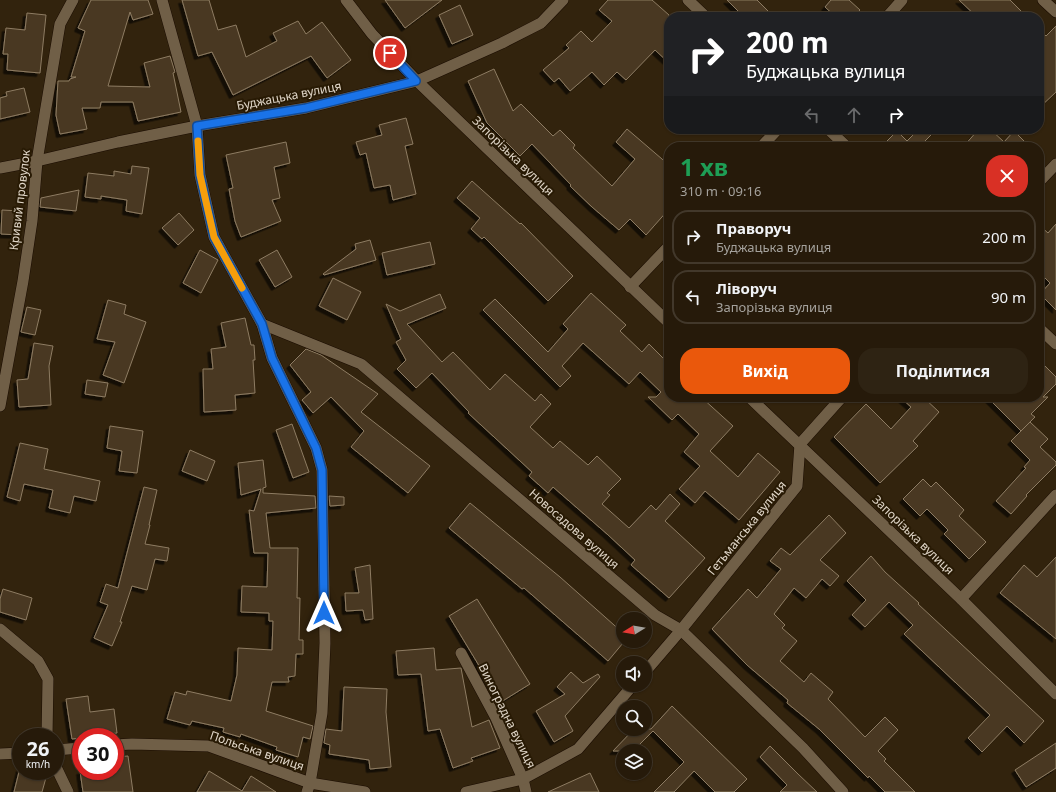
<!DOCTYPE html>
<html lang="uk">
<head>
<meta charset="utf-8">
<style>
  :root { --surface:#261a0a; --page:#2e2313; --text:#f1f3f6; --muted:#a4a19c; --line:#42382b; --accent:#ea580c }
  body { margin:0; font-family:"Noto Sans",sans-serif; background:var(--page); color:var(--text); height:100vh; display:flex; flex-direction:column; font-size:15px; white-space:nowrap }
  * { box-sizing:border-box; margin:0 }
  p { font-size:13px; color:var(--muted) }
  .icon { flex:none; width:22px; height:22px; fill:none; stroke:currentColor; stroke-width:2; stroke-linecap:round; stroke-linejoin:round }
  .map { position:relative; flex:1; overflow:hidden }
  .drawer { position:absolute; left:664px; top:142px; width:380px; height:260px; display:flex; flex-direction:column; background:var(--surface); border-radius:16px; box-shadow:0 1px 3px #0004,0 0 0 1px var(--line) }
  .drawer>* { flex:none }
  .banner { position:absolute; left:664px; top:12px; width:380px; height:122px; border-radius:16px; box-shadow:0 1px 3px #0004,0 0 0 1px var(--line); background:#202124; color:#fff; overflow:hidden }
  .needle { width:26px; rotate:259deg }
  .tools { position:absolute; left:616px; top:612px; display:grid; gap:8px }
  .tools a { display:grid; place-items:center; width:36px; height:36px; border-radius:50%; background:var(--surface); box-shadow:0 1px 3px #0004,0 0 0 1px var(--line); font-size:20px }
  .speed { position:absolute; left:12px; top:728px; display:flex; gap:8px; font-size:20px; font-weight:700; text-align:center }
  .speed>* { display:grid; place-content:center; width:52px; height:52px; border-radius:50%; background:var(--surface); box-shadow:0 1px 3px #0004,0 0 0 1px var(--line); line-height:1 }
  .speed small { font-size:10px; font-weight:400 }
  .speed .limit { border:6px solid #d22; background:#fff; color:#111 }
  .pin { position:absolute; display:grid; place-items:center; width:34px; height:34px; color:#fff; margin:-17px; border:2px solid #fff; border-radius:50%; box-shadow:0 1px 4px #0007 }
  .me { position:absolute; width:44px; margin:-22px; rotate:0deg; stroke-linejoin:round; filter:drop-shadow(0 0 3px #0008) }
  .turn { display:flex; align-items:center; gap:14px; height:84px; padding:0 16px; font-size:18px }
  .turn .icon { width:52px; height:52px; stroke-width:2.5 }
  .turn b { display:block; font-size:28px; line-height:34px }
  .lanes { display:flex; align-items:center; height:38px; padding:0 16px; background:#0003; justify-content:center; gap:20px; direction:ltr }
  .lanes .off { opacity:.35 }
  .round { display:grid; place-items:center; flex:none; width:42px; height:42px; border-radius:16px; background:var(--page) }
  .overview { display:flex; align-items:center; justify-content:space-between; height:68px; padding:0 16px }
  h1 { font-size:24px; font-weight:700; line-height:30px; color:#1e9e55 }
  .action { display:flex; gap:8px; margin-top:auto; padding:8px 16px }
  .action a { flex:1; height:46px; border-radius:16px; background:var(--accent); color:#fff; font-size:16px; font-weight:700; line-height:46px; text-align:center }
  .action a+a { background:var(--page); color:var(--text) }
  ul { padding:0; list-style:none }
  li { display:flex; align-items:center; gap:12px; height:54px; margin:0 8px 6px; padding:0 8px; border:2px solid var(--line); border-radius:16px }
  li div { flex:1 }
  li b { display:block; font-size:15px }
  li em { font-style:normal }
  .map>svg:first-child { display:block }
  .building { fill:#483821; stroke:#8e7c63; filter:url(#shadow) }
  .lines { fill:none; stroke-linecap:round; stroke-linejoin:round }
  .minor-casing { stroke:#1a0c00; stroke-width:12 }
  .minor { stroke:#705f47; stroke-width:11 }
  .route-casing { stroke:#114b97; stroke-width:10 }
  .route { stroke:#1a73e8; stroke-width:7 }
  .slow { stroke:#f59e0b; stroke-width:7 }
  .labels { text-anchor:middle; stroke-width:4; stroke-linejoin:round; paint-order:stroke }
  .street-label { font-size:12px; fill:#e0d6c8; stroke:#281a04 }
</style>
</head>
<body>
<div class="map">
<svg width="1056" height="792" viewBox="0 0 1056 792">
  <defs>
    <filter id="shadow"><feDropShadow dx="-3.5" dy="3.5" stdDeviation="0" flood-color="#0009"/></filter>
  </defs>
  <rect width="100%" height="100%" fill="#32230d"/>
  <g class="building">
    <path d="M91 0H148L153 14 133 20 130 12 108 86 150 87 144 63 170 56 175 72 173 73 181 112 138 121 133 102H101L100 108H82L87 129 60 134 56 115 58 81H69L70 79 76 77H71L85 31 78 28Z"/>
    <path d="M182 0H209L218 30 236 25 246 57 277 41 273 33 298 21 306 34 322 22 351 60 327 78 311 56 233 95 212 52 198 56Z"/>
    <path d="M385 0H442L405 28Z"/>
    <path d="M608 0H652L669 15V63L655 50 626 80 617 72 604 85 592 72 570 91 559 78 554 82 543 70 569 48 566 45 581 31 592 42 612 21 599 10Z"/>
    <path d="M727 0H757L774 17H744Z"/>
    <path d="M831 0H849L860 10 853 17H836L825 7Z"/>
    <path d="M959 0H1010L1027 17H977Z"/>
    <path d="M460 5 473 35 452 44 439 15Z"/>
    <path d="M27 13 46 15 40 73 7 70 8 54H3L6 28 25 30Z"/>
    <path d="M1056 26V92L1039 108V29L1046 36Z"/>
    <path d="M494 69 513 111 521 104 553 136 560 130 575 145 573 148 612 186 635 159 616 142 627 129 669 165V209L646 235 630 219 619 230 592 207 570 186 571 185 532 144 520 156 487 123 468 81Z"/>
    <path d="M24 88 30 112 0 119V98L7 96 6 92Z"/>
    <path d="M406 118 413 144 405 146 416 194 393 200 390 185 374 188 366 153 360 155 356 142 382 135 379 125Z"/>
    <path d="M919 129H937L919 147H881L897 131 907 141Z"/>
    <path d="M979 129H990L1004 142 1014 131 1030 147H963Z"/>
    <path d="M286 142 290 163 274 167 280 198 272 200 281 221 241 237 235 221 229 189 233 188 226 155Z"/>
    <path d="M132 166 149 168 142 214 126 211 127 200 101 196V199L85 197 88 173 114 176V171L131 174Z"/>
    <path d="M472 181 520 224 521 223 573 276 548 301 484 237 482 239 471 229 480 218 457 198Z"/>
    <path d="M79 190 76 211 40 207 41 198Z"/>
    <path d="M2 210 20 211V235L1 234Z"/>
    <path d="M179 213 194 230 178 245 162 228Z"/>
    <path d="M1056 224V310L1040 294 1050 283 1039 272V268L1044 262 1039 257V225L1048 233Z"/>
    <path d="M370 240 376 260 324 275 323 274 356 249 355 244Z"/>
    <path d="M430 242 435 264 387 275 382 253Z"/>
    <path d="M200 250 218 260 201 293 183 283Z"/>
    <path d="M277 250 292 277 275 287 259 260Z"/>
    <path d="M333 278 361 292 347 320 319 306Z"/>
    <path d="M591 293 626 325 620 331 642 352 649 344 669 364V397H701L733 426 710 451 738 477 758 453 780 472 739 520 705 491 695 503 679 489 700 466 684 452 699 434 678 414 672 420 648 397H656L661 392 640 372 629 384 583 343 562 366 571 376 560 387 483 310 495 299 548 352 568 329 563 324Z"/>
    <path d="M440 294 446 308 407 324 442 362 453 352 490 390 505 374 535 401 541 394 551 404 530 427 553 448 560 441 588 465 597 456 621 479 607 493 610 495 602 504 629 528 651 505 656 510 670 494 680 504 665 521 705 558 669 598 631 565 635 560 607 534 553 487 548 493 529 476 532 472 468 413 469 412 432 373 416 388 397 369 406 360 396 342 401 339 386 304 400 311Z"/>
    <path d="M108 300 126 305 124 314 146 322 124 383 103 375 115 342 97 339Z"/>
    <path d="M27 307 41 310 35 335 21 332Z"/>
    <path d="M245 318 251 345H254L255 360H253L255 393 235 395 236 410 204 412 203 369H213L211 349 226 347 221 323Z"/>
    <path d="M34 343 53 346 49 366 51 405 19 407 17 380 28 379Z"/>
    <path d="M306 349 321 355 378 394 361 412 430 466 408 493 351 447 364 431 331 397 313 413 302 400 311 392 290 365Z"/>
    <path d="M1039 360 1056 377V384L1043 397H1048L1031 414 1035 417 1021 431 987 397H1039Z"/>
    <path d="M87 380 108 383 105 397 85 394Z"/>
    <path d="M900 397H923L939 412 913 441 918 446 880 483 834 437 866 404 891 429 911 407Z"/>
    <path d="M1030 422 1048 439 1040 447 1056 462V465L1026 495 1027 496 1011 514 996 501 1026 468 1024 467 1030 460 1011 441Z"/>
    <path d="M292 424 309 472 293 478 276 430Z"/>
    <path d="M110 426 143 431 137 473 119 471 122 451 107 448Z"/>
    <path d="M20 443 48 449 44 469 100 481 96 501 74 496 70 513 49 508 53 490 24 484 20 501 7 497Z"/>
    <path d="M190 450 215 461 207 481 182 471Z"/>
    <path d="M263 460 266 487 263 488V493L315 496 316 508 266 513 270 548H298L297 598H300L299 640H303V654H296L295 676 288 677 289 682H272L266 711 313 726 310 739 303 737 298 757 276 750 277 747 241 734 240 737 223 732 224 728 192 721 190 725 167 719 175 692 186 695 187 691 231 701 237 675 238 648 272 650 273 621H269V613L241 612 242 586 267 587 268 553H254L249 510 254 511 261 489 241 495 238 463Z"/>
    <path d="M923 479 931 487 936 482 964 510 959 516 986 542 969 559 944 534 948 530 927 509 920 516 903 499Z"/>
    <path d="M144 487 157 490 149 525H150L145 544 169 548 167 561 155 559 147 590 132 586 120 622H122L112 646 94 638 108 605 100 602 106 584 118 588Z"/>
    <path d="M329 496 344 497V505L330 506Z"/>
    <path d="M470 503 560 577 623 633V643L608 661 524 588 522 589 449 528Z"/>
    <path d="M829 515 846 533 820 560 839 576 830 586 822 579 806 598 794 588 774 614 785 625 782 628 797 641 780 661 804 682 811 673 833 692 828 699 865 737 885 717 898 730 878 751 886 759 884 761 915 792H885L869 776 868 778 819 729 787 703 788 700 747 665 712 629 748 589 757 598 781 569 770 561 781 548 790 555Z"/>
    <path d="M871 556 885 572 919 603 918 604 1044 721 1024 743 1007 726 982 752 968 738 990 715 904 634 913 625 889 602 865 627 852 615 866 600 847 581Z"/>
    <path d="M1056 557V639L1000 593 1024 565 1037 577Z"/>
    <path d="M370 565 373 619 365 620 363 610 346 611 345 593H359L355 568Z"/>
    <path d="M3 589 32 598 26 620 0 612V599Z"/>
    <path d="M477 599 530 684 501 702 449 616Z"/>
    <path d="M434 648 436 670 461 668 472 727 489 720 500 748 471 758 473 761 453 768 440 729 428 731 421 674 398 675 396 651Z"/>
    <path d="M571 672 583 683 598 674 600 677 565 716 573 731 554 742 536 711 565 694 557 687Z"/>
    <path d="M344 687 387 689 386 712 391 767 370 769 369 760 329 754 330 745 324 743 326 729 342 731Z"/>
    <path d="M88 696 90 712 114 709 117 733 81 737V738L72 739 66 699Z"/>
    <path d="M672 706 747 779 734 792H715L694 771 674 792H654L684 762 653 731 633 751H613L634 729H651Z"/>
    <path d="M1056 743V768L1026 787 1015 770Z"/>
    <path d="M770 746 798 774 817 792H780L787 785 760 757Z"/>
    <path d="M128 756 133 792H83L80 771H115V757Z"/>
    <path d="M20 768 21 771H32L47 774 42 792H14Z"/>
    <path d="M209 771 242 791 251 776 276 792H197Z"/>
    <path d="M590 773 599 792H548Z"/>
  </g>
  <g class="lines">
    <defs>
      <g id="minor">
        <path d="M162 0 197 126 200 175 214 237 262 324 272 358 316 448 322 470 325 643 322 713 310 783 307 792"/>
        <path d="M346 0 372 34 417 81 669 323"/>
        <path d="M688 0 706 17"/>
        <path d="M1043 0 1056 12"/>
        <path d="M887 17 902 0"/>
        <path d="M828 129 847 147"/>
        <path d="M761 147 778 129"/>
        <path d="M0 168 37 161 118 142 197 126 306 108 417 81 502 43 541 23 563 0"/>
        <path d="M1039 182 1056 164"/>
        <path d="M630 287 669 246"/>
        <path d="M262 324 361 364 655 615 681 630 803 748 843 792"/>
        <path d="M1039 328 1056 344"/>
        <path d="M749 397 961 599 1056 694"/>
        <path d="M0 406 23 281 32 221 37 161 60 24 73 0"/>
        <path d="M961 599 1056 495"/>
        <path d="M0 629 38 661 48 679 47 737"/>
        <path d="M461 653 496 718 523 779 526 792"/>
        <path d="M645 672 681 630 797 486 800 444 842 397"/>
        <path d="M115 745 132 744 209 746 310 783 365 792"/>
        <path d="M55 750 81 748"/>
        <path d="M0 754 21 753"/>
        <path d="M55 765 68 792"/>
        <path d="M466 792 523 779 578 749 633 685"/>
      </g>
    </defs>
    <use href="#minor" class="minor-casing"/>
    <use href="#minor" class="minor"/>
  </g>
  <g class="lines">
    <defs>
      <path id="route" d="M324 613 322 470 316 448 272 358 262 324 214 237 200 175 197 126 306 108 416 81 390 53"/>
    </defs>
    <use href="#route" class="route-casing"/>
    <use href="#route" class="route"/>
    <path class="slow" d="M198 141 200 175 214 237 242 288"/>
  </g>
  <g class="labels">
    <g class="street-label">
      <text transform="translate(289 96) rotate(-11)" y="4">Буджацька вулиця</text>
      <text transform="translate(513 156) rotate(44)" y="4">Запорізька вулиця</text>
      <text transform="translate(20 200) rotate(-83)" y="4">Кривий провулок</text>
      <text transform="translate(747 528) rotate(-51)" y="4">Гетьманська вулиця</text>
      <text transform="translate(574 529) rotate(41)" y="4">Новосадова вулиця</text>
      <text transform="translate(913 535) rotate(44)" y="4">Запорізька вулиця</text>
      <text transform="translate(507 716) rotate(64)" y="4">Виноградна вулиця</text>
      <text transform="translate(257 751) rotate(19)" y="4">Польська вулиця</text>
    </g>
  </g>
</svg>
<div class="tools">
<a><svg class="needle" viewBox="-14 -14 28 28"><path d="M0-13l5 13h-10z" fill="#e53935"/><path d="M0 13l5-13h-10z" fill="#a4a19c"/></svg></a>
<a><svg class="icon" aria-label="sound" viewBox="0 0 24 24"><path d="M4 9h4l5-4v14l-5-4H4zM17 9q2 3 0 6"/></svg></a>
<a><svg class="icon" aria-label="search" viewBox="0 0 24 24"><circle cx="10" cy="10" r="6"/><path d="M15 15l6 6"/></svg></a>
<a><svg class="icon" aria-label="layers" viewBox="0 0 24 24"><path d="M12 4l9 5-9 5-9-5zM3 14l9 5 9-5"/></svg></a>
</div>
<div class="speed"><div>26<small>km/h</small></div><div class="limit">30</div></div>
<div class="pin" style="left:390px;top:53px;background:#d93025"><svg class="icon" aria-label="arrive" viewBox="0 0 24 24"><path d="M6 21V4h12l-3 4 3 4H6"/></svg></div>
<svg class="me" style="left:324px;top:613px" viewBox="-20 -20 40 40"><path d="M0-17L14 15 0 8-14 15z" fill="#1a73e8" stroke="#fff" stroke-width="4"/></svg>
<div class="banner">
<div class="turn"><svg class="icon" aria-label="right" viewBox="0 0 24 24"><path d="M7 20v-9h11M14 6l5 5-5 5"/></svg><div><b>200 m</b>Буджацька вулиця</div></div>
<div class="lanes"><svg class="icon off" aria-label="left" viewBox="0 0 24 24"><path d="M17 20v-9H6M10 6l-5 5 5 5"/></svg><svg class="icon off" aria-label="ahead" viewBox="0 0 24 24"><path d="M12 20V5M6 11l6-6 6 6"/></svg><svg class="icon" aria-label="right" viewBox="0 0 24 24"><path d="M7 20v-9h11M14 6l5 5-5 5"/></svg></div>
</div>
<section class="drawer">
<div class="overview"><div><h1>1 хв</h1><p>310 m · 09:16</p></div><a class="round" style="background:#d93025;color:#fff"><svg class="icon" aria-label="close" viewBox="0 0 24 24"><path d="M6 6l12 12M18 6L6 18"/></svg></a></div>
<ul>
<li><svg class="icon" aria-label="right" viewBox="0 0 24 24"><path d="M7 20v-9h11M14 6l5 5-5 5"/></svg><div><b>Праворуч</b><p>Буджацька вулиця</p></div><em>200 m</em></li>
<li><svg class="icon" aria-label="left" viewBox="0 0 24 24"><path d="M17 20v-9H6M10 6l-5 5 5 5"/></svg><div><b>Ліворуч</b><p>Запорізька вулиця</p></div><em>90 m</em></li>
</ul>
<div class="action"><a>Вихід</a><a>Поділитися</a></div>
</section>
</div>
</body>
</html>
